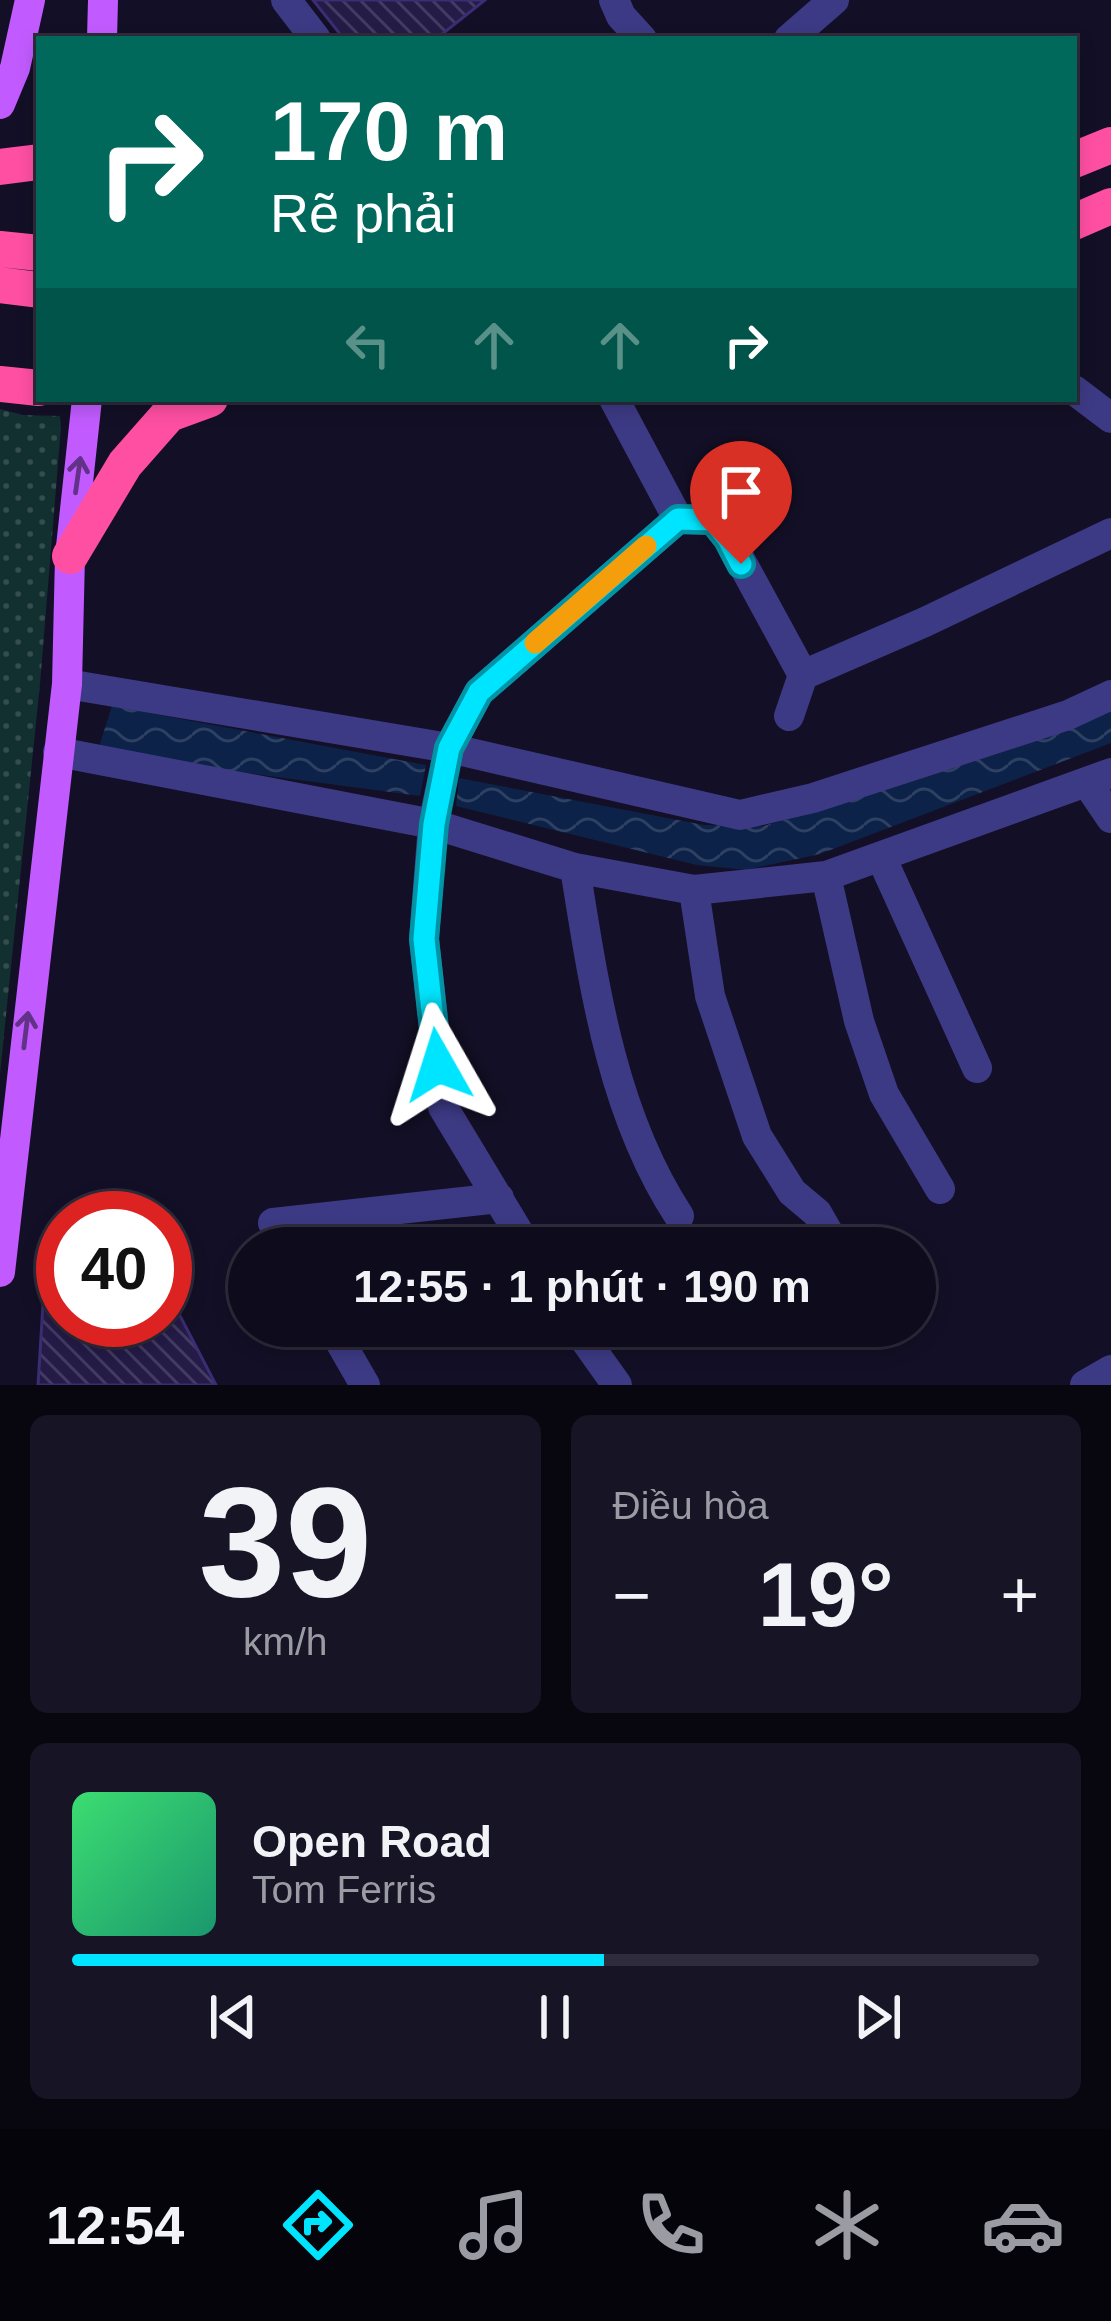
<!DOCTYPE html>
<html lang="vi">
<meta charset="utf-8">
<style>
body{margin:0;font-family:Helvetica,sans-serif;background:#171425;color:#f1f3f6;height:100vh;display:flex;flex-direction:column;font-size:45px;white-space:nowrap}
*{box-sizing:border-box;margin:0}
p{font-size:39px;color:#9b9ba3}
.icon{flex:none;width:66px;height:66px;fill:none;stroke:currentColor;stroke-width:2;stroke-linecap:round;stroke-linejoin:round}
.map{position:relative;height:1385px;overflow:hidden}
.drawer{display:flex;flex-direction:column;gap:30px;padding:30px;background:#08060f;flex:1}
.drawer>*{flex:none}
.guide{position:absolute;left:36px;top:36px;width:1041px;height:366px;border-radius:0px;box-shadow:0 6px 18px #0003,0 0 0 3px #2e2b3b;background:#00695c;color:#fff;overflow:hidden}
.speed{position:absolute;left:36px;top:1191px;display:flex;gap:24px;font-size:60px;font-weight:700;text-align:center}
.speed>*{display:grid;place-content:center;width:156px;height:156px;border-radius:50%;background:#0e0b1c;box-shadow:0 6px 18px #0003,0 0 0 3px #2e2b3b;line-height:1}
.speed .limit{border:18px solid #d22;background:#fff;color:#111}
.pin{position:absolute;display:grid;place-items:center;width:102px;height:102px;color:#fff;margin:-123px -51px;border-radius:50% 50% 50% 0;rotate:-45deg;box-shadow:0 0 12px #0007}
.pin .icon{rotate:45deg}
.me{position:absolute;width:132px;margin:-66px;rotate:354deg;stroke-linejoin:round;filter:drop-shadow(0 0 9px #0008)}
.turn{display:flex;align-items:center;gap:42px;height:252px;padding:0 36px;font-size:54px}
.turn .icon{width:156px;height:156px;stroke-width:2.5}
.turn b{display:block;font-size:84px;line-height:102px}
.lanes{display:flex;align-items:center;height:114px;padding:0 36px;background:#0003;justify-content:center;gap:60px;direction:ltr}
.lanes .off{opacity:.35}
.big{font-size:90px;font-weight:700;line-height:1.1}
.drawer .widget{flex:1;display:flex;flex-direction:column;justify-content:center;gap:18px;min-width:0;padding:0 42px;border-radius:18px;background:#171425}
.drawer .dial{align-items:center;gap:0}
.dial b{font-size:156px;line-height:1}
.song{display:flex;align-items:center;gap:36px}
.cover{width:144px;height:144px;border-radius:18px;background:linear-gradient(135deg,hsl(140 70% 55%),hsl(160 70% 35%))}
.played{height:12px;border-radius:6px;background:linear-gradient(90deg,#00e5ff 55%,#2e2b3b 55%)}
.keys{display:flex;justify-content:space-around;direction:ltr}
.heat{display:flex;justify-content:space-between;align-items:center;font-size:66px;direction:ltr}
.drawer .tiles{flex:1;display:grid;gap:30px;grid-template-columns:1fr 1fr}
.widget:last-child{grid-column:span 2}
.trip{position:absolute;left:228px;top:1227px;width:708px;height:120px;border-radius:60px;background:#0e0b1c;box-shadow:0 6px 18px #0003,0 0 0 3px #2e2b3b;font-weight:700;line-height:120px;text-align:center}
.menu{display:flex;height:192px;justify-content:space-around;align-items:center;background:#06040b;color:#9b9ba3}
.menu .icon{width:84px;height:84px}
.menu .current{color:#00e5ff}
.menu b{font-size:54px;color:#f1f3f6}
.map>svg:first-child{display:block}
.grass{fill:url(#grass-dots)}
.water{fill:url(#water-waves)}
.building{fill:url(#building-back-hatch);stroke:#3b2d73;stroke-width:3}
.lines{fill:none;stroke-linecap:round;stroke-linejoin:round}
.minor{stroke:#3d3a85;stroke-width:30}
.major{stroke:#c25bff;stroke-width:30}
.highway{stroke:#ff4fa3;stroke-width:36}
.oneway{stroke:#623188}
.route-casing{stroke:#0095a6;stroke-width:30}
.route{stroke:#00e5ff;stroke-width:21}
.slow{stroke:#f59e0b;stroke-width:21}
</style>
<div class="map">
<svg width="1111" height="1385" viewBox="0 0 1111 1385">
<defs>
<pattern id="grass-dots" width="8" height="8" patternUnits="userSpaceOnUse" patternTransform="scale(3)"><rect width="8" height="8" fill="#12302f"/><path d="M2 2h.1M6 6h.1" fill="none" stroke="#344d4e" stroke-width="1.8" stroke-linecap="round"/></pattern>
<pattern id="water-waves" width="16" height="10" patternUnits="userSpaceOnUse" patternTransform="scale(3)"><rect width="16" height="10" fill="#0c2248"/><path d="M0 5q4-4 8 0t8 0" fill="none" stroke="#2f4163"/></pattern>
<pattern id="building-back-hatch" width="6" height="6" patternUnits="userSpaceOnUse" patternTransform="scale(3)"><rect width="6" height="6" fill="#241b47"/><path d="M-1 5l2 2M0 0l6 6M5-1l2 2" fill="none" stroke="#433b63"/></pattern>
</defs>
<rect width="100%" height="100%" fill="#130f26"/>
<path class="grass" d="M0,409L23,415L60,416L61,427L40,684L0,1074Z"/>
<path class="water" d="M1111,702V743L820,854L746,870L697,865L456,806L459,778L704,825L763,826L820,810Z
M112,706L426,765L420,796L97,753Z"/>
<path class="building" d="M313,0H485L436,39H344Z
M45,1272H63V1320H165V1287L216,1385H38Z"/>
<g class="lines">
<path class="minor" d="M286,0L316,39
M614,0L621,16L642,39
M789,39L834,0
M1074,390L1111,418
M678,519L713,520L729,539L803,675
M67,684L449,748L740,815L813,798L1068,715L1111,695
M789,716L803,675L925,622L1111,533
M58,752L433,824L575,868L694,890L826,876L1111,773
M1088,784L1111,818
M882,859L977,1068
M575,868C594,987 612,1114 679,1216
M826,876L859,1021L884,1094L940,1189
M694,890L710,996L757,1136L792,1192L817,1213L837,1248
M287,1248L273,1223L499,1198
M528,1248L443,1107L424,939L433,824L449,748L479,692L678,519L614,399
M331,1326L365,1385
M575,1326L617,1385
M1085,1385L1111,1370"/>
<path class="major" d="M102,39L103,0
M0,104L15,68L30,0
M0,1272L67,684L70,556L87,399"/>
<path class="highway" d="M1074,160L1111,145
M0,167L39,162
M1074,222L1111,206
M0,249L39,253
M0,285L39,290
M0,384L39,388
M70,556L125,464L169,414L210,399"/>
</g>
<defs><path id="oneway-shaft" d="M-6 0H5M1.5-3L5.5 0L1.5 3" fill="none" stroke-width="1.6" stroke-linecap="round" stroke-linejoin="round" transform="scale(3)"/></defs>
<g class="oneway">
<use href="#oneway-shaft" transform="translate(78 475) rotate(-82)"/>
<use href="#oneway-shaft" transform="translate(26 1030) rotate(-83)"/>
</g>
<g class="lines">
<g class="route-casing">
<path id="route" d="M438,1065L424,939L434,824L449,748L479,692L678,519L713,520L728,539L741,564"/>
</g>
<use href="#route" class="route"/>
<path class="slow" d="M535,643L646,546"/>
</g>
</svg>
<div class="speed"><div class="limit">40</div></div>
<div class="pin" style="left:741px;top:564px;background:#d93025"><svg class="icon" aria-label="arrive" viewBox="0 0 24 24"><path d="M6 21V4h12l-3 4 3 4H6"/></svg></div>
<svg class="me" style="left:438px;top:1065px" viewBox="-20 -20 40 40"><path d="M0-17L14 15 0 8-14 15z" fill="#00e5ff" stroke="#fff" stroke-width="4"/></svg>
<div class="trip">12:55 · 1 phút · 190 m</div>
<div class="guide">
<div class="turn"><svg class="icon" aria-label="right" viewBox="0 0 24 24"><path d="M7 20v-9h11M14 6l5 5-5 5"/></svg><div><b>170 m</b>Rẽ phải</div></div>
<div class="lanes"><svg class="icon off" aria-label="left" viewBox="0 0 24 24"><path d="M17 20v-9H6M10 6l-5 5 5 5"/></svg><svg class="icon off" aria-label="ahead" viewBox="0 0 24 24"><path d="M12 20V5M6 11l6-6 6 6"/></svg><svg class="icon off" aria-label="ahead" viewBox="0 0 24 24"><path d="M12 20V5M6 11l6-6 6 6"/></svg><svg class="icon" aria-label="right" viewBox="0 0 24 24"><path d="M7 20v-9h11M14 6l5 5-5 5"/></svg></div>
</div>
</div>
<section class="drawer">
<div class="tiles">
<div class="widget dial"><b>39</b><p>km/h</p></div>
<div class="widget"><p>Điều hòa</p>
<div class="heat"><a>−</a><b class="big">19°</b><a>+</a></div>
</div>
<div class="widget">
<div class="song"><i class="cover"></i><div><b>Open Road</b><p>Tom Ferris</p></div></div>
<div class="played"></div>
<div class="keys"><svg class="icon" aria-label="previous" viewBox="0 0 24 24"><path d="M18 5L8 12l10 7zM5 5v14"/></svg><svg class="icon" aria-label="pause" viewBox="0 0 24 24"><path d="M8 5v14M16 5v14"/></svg><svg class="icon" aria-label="next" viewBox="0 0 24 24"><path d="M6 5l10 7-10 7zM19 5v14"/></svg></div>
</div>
</div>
</section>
<nav class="menu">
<b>12:54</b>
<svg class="icon current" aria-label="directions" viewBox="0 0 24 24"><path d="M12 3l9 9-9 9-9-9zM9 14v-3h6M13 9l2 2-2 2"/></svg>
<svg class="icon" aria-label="music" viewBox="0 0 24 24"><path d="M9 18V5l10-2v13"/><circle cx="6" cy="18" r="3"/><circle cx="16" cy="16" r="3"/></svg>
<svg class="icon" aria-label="phone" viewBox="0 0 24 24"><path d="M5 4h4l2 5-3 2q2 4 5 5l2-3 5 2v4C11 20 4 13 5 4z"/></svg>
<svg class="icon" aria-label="climate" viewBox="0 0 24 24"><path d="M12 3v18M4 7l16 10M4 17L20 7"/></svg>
<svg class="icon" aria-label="car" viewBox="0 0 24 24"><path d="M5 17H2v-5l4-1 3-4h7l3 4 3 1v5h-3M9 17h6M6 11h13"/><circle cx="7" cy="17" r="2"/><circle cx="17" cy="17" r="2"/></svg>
</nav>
